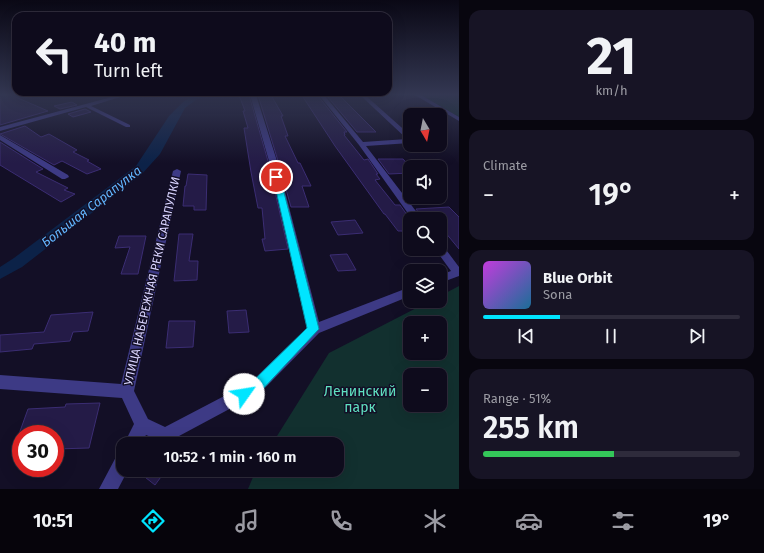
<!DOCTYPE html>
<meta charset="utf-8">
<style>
body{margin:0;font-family:"Fira Sans",sans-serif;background:#171425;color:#f1f3f6;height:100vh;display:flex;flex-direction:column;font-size:15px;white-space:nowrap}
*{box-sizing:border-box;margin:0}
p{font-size:13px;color:#9b9ba3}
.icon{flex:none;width:22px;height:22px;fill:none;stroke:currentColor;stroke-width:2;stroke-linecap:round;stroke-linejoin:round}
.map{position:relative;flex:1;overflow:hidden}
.details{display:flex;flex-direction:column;gap:10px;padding:10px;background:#08060f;width:305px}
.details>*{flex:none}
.top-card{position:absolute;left:12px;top:12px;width:380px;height:84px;border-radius:12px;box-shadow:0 4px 16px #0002,0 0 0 1px #2e2b3b;background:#0e0b1c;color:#f1f3f6;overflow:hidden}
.needle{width:26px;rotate:170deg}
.fabs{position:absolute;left:403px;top:108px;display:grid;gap:8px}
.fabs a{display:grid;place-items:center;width:44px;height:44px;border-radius:8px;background:#0e0b1c;box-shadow:0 4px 16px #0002,0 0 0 1px #2e2b3b;font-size:20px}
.speed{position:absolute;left:12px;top:425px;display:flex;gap:8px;font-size:20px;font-weight:700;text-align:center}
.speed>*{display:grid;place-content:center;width:52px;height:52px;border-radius:50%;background:#0e0b1c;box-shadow:0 4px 16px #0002,0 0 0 1px #2e2b3b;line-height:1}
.speed .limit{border:6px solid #d22;background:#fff;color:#111}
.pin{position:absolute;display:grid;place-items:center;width:34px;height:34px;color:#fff;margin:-17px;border:2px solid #fff;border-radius:50%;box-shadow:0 1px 4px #0007}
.me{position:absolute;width:44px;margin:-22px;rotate:58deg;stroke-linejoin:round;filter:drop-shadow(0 0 3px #0008)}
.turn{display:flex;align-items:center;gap:14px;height:84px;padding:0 16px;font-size:18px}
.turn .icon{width:52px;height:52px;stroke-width:2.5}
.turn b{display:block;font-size:28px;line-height:34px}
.big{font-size:30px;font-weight:600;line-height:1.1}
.details .tile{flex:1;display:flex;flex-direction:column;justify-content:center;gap:6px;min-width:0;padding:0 14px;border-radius:12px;background:#171425}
.details .dial{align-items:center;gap:0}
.dial b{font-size:52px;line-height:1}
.song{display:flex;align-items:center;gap:12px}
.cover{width:48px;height:48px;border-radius:6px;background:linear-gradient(135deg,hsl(290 70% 55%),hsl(200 70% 35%))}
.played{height:4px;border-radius:2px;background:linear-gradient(90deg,#00e5ff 30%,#2e2b3b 30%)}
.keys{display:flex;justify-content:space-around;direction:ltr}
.heat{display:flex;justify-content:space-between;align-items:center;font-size:22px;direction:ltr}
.charge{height:6px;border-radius:3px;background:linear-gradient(90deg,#34c759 51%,#2e2b3b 0)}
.trip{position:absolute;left:116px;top:437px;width:228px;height:40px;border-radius:12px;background:#0e0b1c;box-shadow:0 4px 16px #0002,0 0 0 1px #2e2b3b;font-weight:600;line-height:40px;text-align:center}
.menu{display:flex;height:64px;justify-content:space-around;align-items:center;background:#06040b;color:#9b9ba3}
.menu .icon{width:28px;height:28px}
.menu .active{color:#00e5ff}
.menu b{font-size:18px;color:#f1f3f6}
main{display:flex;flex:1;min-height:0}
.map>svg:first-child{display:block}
.green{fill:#12302f;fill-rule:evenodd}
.water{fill:#0c2248}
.building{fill:#241b47;stroke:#3b2d73}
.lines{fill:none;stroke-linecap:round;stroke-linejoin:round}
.minor{fill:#3d3a85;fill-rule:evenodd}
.route{fill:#00e5ff;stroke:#0095a6}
.labels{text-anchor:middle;stroke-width:3;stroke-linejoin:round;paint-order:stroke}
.street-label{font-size:12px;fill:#d9d4ff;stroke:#130f26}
.water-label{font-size:13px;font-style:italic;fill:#62b6ff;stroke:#130f26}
.near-park-label{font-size:14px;fill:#5fe0c0;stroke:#130f26}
</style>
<main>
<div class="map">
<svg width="459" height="489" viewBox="0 0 459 489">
<rect width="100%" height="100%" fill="#130f26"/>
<path class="green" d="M421,95H459V117Z
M459,286V489H248L256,470H337V444H272L329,353L430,301H440V296ZM410,323H440V353H410ZM410,375H440V405H410Z"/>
<path class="water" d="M195,95H206L197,99L185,108L160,154L141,175L22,267L0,279V267L14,258L136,166L169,116L183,102Z"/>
<path class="building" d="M0,95H11L48,111L0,125Z
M239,95H249L268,161L288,249L265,251L262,239H265L262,208H258L251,172L244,128H248L243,111H245Z
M258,95H271L283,116H281L288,136H285L298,163H300L311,186H302L309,207H291L278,161Z
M318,96L347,132H344L345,135H344L364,160L368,159L378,174H376L380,179L375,180L395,205H400L410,219V243L402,231H398L385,214H384L335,146L303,97Z
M327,96H340L376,132H357Z
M72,102L77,105L60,109L54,106Z
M85,109L91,112L73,117L68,114Z
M25,126L41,137L49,134L77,150L73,152L89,160L87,161L101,169L87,174L62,161L54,165L0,134Z
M0,142L43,169L36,172L68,188L64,190L75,194L61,202L0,165Z
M378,159H403L410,167V173L389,174Z
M188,174L207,175L206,210H194V206H183L185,186H186Z
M449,207L459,217V249L440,226V219H423L416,209Z
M355,220L363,233L338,235L331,222Z
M179,234H193L189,261H198L197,280L174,281Z
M119,236H146L138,274H121L130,247L115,248Z
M347,254L356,270L338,271L330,255Z
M246,310L249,332L229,333L227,311Z
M93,312L88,331L73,332L70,341L34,344L32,349L0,352V335L44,332L51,315Z
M169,321H195L193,347L166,348Z
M100,403L89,448L55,449V434H19L28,409L65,407L66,404Z
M136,470H166L155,485Z"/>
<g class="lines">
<path class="minor" d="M119,95H127L91,106L130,125V127H126L86,107L0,131V127Z
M250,95H256L277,161L319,322L410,287V296L319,333L261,392L166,443L146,435L141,444H124L134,424L122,398L0,389V375L121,384L173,171L177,169L181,171L134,391L148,419L165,427L251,382L307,328L269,161Z
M319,95H324L363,142L407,139L360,95H365L410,135V143L366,146L422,219H412L359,145Z
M415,95H421L459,117V121Z
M0,135L68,175L69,177L65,179H62L0,140Z
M440,246L444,247L459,267V276L440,283V275L451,271L435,249H440Z
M123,452V470H128L118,489H99L117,455Z"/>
</g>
<linearGradient id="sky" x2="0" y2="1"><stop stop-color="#0a0815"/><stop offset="0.58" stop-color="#333752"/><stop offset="1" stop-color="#333752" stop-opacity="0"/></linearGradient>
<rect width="459" height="163" fill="url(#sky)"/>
<path class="route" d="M274,175H276L280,177L319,329L261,391L244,400L239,398L237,394L239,389L252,382L307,328L273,177Z"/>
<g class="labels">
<g class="street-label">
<text transform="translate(152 281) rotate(-77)" y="4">УЛИЦА НАБЕРЕЖНАЯ РЕКИ САРАПУЛКИ</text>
</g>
<g class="water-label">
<text transform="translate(91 206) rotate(-38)" y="5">Большая Сарапулка</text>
</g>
<g class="near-park-label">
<text x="360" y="396">Ленинский<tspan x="360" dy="16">парк</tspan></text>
</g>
</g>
</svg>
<div class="fabs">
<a><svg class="needle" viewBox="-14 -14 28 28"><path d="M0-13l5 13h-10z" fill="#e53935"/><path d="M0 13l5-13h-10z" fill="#9b9ba3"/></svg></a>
<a><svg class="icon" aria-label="sound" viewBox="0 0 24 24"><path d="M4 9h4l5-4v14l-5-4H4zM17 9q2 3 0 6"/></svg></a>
<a><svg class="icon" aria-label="search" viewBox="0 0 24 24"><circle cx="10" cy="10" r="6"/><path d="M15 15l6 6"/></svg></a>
<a><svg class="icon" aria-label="layers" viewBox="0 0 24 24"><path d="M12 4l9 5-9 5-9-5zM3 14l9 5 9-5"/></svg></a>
<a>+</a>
<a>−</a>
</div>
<div class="speed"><div class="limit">30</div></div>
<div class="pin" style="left:276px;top:177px;background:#d93025"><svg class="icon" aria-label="arrive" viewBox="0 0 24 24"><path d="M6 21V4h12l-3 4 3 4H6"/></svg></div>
<svg class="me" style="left:244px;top:394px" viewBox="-20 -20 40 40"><circle r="19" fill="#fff"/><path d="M0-13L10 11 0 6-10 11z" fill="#00e5ff"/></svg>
<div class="trip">10:52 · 1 min · 160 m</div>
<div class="top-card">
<div class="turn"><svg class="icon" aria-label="left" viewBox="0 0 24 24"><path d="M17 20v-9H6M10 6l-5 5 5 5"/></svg><div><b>40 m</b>Turn left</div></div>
</div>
</div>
<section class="details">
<div class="tile dial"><b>21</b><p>km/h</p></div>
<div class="tile"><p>Climate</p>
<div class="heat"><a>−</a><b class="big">19°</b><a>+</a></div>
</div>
<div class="tile">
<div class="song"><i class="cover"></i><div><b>Blue Orbit</b><p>Sona</p></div></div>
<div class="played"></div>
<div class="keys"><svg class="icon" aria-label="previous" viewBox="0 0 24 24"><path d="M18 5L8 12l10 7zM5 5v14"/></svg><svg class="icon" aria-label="pause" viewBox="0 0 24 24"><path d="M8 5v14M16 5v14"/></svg><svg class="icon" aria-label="next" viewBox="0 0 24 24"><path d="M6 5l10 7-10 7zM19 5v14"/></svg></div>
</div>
<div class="tile"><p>Range · 51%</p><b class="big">255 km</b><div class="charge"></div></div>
</section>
</main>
<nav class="menu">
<b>10:51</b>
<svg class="icon active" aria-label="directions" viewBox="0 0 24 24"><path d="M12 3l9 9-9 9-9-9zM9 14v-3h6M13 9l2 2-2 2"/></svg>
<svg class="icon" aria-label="music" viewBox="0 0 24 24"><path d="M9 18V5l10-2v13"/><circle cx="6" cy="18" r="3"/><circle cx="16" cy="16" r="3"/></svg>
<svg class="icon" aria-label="phone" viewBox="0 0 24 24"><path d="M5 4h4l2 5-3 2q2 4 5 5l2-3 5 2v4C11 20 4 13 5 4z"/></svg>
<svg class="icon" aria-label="climate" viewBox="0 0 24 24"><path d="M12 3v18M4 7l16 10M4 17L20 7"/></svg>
<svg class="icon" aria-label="car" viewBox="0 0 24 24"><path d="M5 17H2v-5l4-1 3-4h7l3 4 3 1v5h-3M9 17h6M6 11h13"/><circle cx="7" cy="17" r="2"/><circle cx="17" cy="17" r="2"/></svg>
<svg class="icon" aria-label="filters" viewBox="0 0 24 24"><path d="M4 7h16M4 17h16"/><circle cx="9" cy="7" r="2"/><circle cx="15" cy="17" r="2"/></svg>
<b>19°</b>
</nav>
